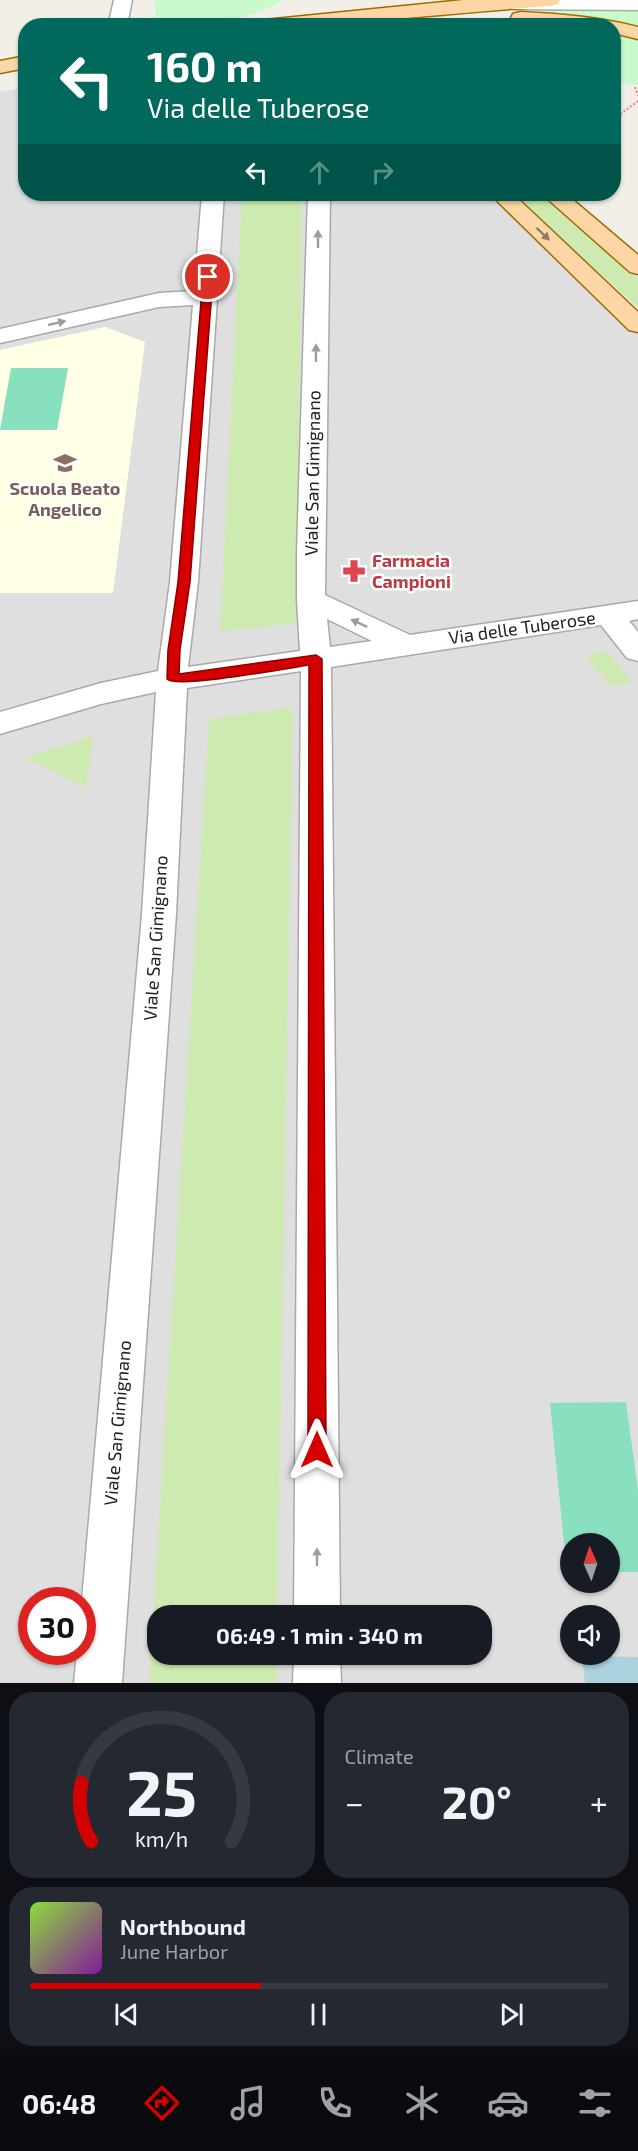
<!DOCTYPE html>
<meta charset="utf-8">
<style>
body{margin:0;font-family:"Exo 2",sans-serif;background:#242831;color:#f1f3f6;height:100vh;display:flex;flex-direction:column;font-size:22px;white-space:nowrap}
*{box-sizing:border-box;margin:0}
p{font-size:20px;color:#9ea1a6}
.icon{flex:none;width:33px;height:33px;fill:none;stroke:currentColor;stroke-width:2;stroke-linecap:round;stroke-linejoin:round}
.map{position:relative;height:1683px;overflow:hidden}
.details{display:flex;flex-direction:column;gap:9px;padding:9px;background:#0d0f14;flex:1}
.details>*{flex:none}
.hud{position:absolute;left:18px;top:18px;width:603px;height:183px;border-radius:24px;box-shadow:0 2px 4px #0004;background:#00695c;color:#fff;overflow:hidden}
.needle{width:39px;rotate:357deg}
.buttons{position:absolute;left:560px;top:1533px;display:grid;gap:12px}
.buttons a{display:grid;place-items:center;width:60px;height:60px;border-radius:50%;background:#171b24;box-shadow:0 2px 4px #0004;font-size:30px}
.speed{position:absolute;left:18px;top:1587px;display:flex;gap:12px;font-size:30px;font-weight:700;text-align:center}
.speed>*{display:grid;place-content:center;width:78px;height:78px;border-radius:50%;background:#171b24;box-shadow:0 2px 4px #0004;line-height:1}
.speed .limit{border:9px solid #d22;background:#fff;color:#111}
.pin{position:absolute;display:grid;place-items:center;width:51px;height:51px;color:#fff;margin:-26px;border:3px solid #fff;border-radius:50%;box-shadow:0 2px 6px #0007}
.me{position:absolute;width:66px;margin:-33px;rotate:0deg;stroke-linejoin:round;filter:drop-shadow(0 0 4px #0008)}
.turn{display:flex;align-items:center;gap:21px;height:126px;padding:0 30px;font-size:27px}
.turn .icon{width:78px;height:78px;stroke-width:2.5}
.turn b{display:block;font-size:42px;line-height:51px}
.lanes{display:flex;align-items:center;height:57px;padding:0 30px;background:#0003;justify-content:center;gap:30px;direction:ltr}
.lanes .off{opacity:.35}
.big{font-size:45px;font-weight:700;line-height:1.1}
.details .widget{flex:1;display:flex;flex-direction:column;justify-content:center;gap:9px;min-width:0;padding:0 21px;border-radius:24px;background:#242831}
.details .dial{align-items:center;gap:0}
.dial svg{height:156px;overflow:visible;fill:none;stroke:#363941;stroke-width:7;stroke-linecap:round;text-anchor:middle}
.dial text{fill:#f1f3f6;stroke:none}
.song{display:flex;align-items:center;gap:18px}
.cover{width:72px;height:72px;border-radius:9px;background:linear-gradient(135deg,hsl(90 70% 55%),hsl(290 70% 35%))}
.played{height:6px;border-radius:3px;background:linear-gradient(90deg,#d40000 40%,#363941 40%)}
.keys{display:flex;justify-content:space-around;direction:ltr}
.heat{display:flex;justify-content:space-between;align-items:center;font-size:33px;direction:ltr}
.details .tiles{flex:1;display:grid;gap:9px;grid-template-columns:1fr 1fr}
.widget:last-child{grid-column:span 2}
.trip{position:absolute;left:147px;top:1605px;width:345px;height:60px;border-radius:24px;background:#171b24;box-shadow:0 2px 4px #0004;font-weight:700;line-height:60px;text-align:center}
.menu{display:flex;height:96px;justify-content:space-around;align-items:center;background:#090b0e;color:#9ea1a6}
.menu .icon{width:42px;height:42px}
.menu .current{color:#d40000}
.menu b{font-size:27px;color:#f1f3f6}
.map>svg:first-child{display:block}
.residential{fill:#e0dfdf;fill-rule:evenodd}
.education{fill:#ffffe5}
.grass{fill:#cdebb0}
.park{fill:#c8facc}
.pitch{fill:#88e0be}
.water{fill:#aad3df}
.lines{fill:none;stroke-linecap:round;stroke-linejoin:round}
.minor-casing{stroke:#a9a9a9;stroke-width:3}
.major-casing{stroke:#a06b00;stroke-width:3}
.path{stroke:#fa8072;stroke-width:2;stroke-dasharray:2 2;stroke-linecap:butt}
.minor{fill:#fff;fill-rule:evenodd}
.major{fill:#fcd6a4;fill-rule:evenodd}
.oneway{fill:#8f7c63}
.oneway2{fill:#9c9c9c}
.route{fill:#d40000;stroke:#8a0000;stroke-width:1.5}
.labels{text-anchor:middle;stroke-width:5;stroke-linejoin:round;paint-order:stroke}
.street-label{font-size:18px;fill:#222;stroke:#fff}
.education-label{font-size:18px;font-weight:bold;fill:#785e54;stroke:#fff}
.health-label{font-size:18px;font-weight:bold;fill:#be3a42;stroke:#fff;text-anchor:start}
</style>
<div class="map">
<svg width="638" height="1683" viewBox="0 0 638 1683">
<rect width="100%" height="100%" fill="#f2efe9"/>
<path class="residential" d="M25,87L26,194H487L638,332V1683H0V92ZM570,1544H609V1582H570ZM32,1600H82V1652H32ZM158,1616H482V1654H158ZM570,1616H609V1654H570Z"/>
<path class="education" d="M105,327L145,342L113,593H0V350Z"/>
<path class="grass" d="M242,194H302L296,623L220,632Z
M512,194H544L638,277V308Z
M607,651L632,681L613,687L585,655Z
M293,707L277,1615L158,1616V1654L277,1655L276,1683H149L209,719Z
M93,736L87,785L84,787L25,757Z"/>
<path class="park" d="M156,0H282C251,22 192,26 154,25Z
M540,8H638V25L605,19L542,13Z
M614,34L638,40V85L614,83Z"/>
<path class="pitch" d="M11,368H68L57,430H0Z
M626,1402L638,1491V1572H609V1544H570V1573H567L550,1403Z"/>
<path class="water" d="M582,1656L638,1657V1683H585Z"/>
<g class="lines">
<g class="minor-casing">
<path id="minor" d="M114,0H132L127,26H108Z
M507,0H638V10L514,9L507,7L505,3Z
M202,194H224L198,582L188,667L300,651L297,600V552L308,194H330L325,595L410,635L638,601V619L629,621L638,632V661L627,658L601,625L331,667L340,1616H294L301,671L187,688L176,914L122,1683H74L77,1652H82V1600L142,914L156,692L101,704L0,734V712L101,683L158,671L170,582L193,305L159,307L0,343V329L159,293L194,291ZM327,619L372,641L330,647Z
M294,1654H340L341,1683H293Z"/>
</g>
<g class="major-casing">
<path id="major" d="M464,0H560L558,4L551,6C452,12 354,26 255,26L257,22L264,20Z
M520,12C561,14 599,17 638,27V39L614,33V26L513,22L511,18L513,14Z
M26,56V68L0,73V61Z
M490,194H513L638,312V332L629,330Z
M542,194H566L638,255V274L630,272Z"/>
</g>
<path class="path" d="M223,26L237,25
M635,87L638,96
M614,119L638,101
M614,128L618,129"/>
<use href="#minor" class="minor"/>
<use href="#major" class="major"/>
</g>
<defs><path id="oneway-solid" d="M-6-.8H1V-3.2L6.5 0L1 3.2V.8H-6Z" transform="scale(1.5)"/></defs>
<use class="oneway" href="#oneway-solid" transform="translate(543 234) rotate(44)"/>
<g class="oneway2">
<use href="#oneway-solid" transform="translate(318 239) rotate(-90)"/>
<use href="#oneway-solid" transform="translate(57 323) rotate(-13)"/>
<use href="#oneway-solid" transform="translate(316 353) rotate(-89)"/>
<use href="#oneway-solid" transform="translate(359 623) rotate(-155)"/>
<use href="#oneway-solid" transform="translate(317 1557) rotate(-90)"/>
</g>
<path class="route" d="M208,274L213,277L190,582L180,650L179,674L316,655L322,659L326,1450L323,1456L317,1459L310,1456L308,1450L309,665C289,668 176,689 167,679L168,650L178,582L203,277Z"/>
<defs>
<g id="school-bare" transform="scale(1.8)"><path d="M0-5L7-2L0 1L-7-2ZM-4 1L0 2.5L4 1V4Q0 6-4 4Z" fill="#8d6e63" stroke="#fff" stroke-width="2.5" paint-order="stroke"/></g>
<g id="pharmacy-bare" transform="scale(1.8)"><path d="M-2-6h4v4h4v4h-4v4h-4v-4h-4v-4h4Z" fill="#e0444e" stroke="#fff" stroke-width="2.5" paint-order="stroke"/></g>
</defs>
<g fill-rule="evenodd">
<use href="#school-bare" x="65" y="463"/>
<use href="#pharmacy-bare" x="354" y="571"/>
</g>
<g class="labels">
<g class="street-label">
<text transform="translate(313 473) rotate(-89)" y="6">Viale San Gimignano</text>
<text transform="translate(522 628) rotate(-8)" y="6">Via delle Tuberose</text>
<text transform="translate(156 938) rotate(-86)" y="6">Viale San Gimignano</text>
<text transform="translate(118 1423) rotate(-85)" y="6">Viale San Gimignano</text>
</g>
<g class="education-label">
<text x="65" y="495">Scuola Beato<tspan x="65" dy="21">Angelico</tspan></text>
</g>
<g class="health-label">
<text x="372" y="567">Farmacia<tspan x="372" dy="21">Campioni</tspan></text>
</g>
</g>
</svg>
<div class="buttons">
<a><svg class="needle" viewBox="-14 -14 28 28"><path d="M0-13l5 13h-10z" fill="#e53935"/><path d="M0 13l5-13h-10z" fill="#9ea1a6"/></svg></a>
<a><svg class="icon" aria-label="sound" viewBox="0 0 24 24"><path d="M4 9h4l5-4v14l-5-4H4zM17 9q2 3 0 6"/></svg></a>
</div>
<div class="speed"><div class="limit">30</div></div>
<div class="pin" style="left:208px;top:277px;background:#d93025"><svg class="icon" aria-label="arrive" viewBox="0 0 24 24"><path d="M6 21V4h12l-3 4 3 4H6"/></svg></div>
<svg class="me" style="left:317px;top:1450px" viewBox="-20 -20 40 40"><path d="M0-17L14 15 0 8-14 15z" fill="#d40000" stroke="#fff" stroke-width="4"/></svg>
<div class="trip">06:49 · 1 min · 340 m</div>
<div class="hud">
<div class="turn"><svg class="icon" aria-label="left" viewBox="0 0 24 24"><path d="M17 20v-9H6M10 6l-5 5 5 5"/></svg><div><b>160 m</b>Via delle Tuberose</div></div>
<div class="lanes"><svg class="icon" aria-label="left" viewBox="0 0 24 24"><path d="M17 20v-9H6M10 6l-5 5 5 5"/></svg><svg class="icon off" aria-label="ahead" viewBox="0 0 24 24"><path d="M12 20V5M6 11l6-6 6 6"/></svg><svg class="icon off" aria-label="right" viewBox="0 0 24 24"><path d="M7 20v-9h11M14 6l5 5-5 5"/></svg></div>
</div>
</div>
<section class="details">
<div class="tiles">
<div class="widget dial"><svg viewBox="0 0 100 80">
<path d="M14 69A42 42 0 1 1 86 69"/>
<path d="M14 69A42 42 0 0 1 9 39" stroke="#d40000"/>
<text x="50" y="56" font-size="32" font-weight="700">25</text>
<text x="50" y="72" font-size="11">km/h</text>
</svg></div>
<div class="widget"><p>Climate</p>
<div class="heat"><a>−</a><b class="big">20°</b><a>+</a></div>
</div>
<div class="widget">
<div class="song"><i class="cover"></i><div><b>Northbound</b><p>June Harbor</p></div></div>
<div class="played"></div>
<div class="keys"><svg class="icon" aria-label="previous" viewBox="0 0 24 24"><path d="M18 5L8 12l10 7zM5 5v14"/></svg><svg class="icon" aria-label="pause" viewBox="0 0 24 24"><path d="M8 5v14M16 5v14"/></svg><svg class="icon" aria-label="next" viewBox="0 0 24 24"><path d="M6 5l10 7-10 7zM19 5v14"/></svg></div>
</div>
</div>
</section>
<nav class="menu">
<b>06:48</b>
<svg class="icon current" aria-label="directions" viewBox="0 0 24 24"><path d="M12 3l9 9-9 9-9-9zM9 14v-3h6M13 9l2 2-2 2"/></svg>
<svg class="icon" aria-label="music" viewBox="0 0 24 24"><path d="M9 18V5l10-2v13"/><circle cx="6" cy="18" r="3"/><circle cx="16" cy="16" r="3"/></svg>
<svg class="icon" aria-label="phone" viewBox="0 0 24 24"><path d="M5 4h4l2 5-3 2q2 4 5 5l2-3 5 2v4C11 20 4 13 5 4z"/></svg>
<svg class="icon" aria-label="climate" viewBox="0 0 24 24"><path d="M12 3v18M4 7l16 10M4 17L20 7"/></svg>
<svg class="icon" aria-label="car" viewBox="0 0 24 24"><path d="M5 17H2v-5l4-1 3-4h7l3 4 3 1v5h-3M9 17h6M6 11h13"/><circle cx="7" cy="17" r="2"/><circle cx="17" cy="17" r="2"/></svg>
<svg class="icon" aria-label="filters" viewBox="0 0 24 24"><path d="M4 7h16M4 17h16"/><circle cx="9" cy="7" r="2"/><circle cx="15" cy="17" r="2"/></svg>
</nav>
